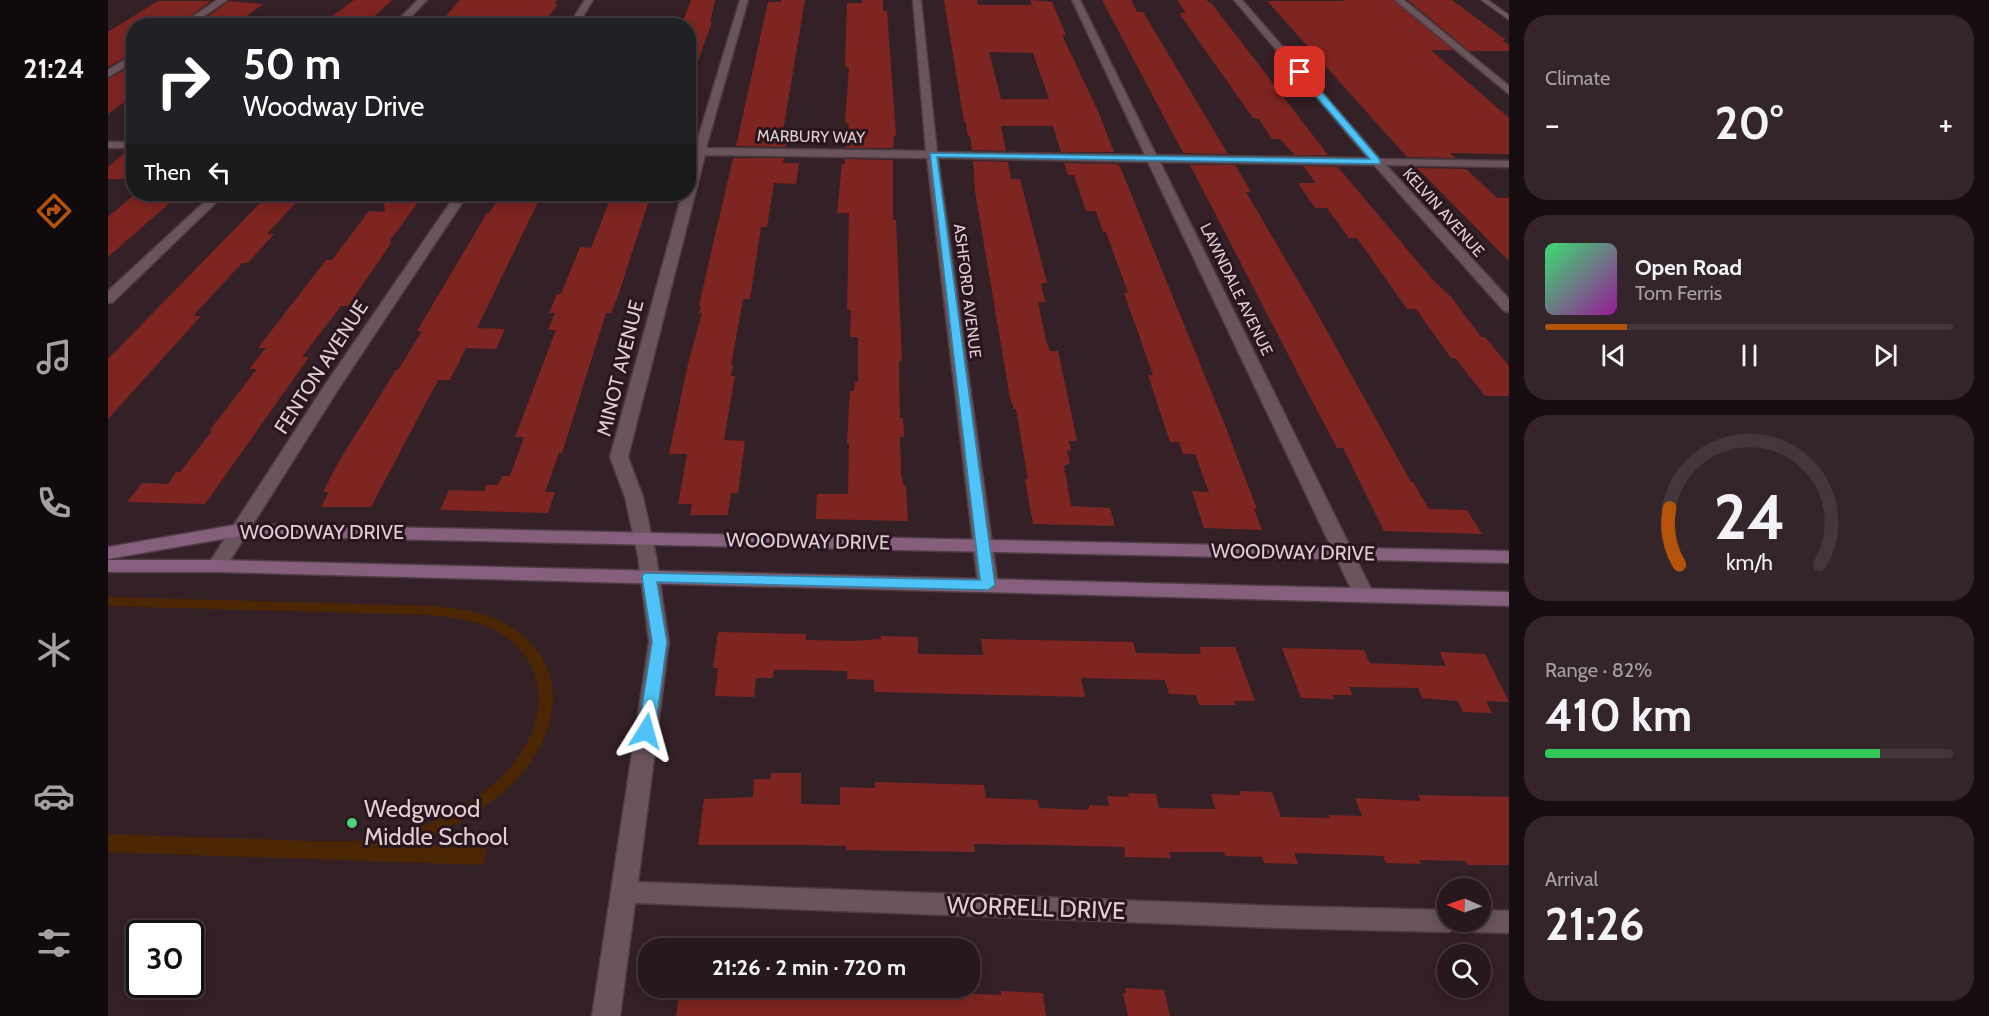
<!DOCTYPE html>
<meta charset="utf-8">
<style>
body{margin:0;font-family:Cabin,sans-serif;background:#33252a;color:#f1f3f6;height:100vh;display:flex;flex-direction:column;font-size:22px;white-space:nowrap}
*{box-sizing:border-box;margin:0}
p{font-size:20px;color:#a4a0a4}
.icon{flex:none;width:33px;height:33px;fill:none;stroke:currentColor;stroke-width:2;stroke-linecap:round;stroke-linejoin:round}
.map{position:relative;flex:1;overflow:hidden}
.drawer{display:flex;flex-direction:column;gap:15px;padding:15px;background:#150d10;width:480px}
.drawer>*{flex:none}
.top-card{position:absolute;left:18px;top:18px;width:570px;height:183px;border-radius:24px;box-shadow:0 3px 15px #0003,0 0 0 2px #43373b;background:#202124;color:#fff;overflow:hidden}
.needle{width:39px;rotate:272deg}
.controls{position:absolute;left:1329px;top:878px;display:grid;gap:12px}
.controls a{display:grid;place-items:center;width:54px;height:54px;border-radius:50%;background:#27181d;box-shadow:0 3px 15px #0003,0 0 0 2px #43373b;font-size:30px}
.speed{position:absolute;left:18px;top:920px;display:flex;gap:12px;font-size:30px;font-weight:700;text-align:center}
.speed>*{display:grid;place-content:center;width:78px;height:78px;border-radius:50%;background:#27181d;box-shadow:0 3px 15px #0003,0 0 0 2px #43373b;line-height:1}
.speed .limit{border:3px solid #111;border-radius:9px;background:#fff;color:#111}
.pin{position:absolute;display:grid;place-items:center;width:51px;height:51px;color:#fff;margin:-26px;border-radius:12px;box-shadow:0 3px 9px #0006}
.me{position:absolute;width:66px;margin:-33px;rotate:8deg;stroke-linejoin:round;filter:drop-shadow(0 0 4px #0008)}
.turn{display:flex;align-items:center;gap:21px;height:126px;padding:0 18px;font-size:27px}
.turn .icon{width:78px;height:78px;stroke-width:2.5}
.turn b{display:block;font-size:42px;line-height:51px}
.then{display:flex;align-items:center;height:57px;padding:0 18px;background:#0003;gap:12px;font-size:22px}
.big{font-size:45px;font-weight:700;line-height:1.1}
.drawer .widget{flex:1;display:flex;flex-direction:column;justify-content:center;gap:9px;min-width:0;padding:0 21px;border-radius:24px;background:#33252a}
.drawer .dial{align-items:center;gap:0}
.dial svg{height:156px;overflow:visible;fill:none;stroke:#43373b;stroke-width:7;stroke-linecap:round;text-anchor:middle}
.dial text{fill:#f1f3f6;stroke:none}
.song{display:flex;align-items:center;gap:18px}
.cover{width:72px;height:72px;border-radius:9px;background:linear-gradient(135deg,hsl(140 70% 55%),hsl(300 70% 35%))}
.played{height:6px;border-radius:3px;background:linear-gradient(90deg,#b45309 20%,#43373b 20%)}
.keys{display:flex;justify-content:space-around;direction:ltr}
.heat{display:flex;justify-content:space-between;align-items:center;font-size:33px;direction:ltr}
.charge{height:9px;border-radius:4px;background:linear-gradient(90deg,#34c759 82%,#43373b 0)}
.trip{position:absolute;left:530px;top:938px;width:342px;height:60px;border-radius:24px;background:#27181d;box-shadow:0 3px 15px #0003,0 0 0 2px #43373b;font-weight:700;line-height:60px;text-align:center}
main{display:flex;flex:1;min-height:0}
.menu{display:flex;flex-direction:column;width:108px;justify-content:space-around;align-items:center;background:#100a0c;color:#a4a0a4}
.menu .icon{width:42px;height:42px}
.menu .selected{color:#b45309}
.menu b{font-size:27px;color:#f1f3f6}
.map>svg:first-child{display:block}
.green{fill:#4c2602}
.building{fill:#7e2521;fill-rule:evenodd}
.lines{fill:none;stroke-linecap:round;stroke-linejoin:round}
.lane-casing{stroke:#4e3c43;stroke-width:2}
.street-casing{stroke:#4e3c43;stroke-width:3}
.secondary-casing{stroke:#4e3c43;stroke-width:3}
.lane{fill:#6c545c;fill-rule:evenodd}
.street{fill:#6c545c;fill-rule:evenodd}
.secondary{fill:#855f7b;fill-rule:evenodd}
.route{fill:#4fc3f7;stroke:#337fa1;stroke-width:1.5}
.poi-dot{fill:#4bd677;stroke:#2a161e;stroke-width:2}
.labels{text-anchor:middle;stroke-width:6;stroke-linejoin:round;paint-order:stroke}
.far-street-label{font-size:16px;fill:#decfd4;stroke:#2a161e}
.street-label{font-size:20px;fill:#decfd4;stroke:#2a161e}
.near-poi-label{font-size:24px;fill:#decfd4;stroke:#2a161e;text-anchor:start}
.near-street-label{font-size:24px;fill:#decfd4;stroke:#2a161e}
</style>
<main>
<nav class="menu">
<b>21:24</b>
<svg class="icon selected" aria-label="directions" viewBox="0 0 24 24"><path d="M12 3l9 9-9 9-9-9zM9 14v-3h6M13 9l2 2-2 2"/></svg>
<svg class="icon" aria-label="music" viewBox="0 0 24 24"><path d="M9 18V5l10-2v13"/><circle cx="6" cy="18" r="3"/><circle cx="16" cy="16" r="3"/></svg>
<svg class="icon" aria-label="phone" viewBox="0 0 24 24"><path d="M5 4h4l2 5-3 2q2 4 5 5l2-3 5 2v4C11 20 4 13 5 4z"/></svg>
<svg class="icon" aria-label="climate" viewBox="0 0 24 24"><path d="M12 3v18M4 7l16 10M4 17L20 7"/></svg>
<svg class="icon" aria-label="car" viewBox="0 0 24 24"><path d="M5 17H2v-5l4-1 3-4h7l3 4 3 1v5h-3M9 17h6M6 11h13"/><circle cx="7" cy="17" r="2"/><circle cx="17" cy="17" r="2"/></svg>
<svg class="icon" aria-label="filters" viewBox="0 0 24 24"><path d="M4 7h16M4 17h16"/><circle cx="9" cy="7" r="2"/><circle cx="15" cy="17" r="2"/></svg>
</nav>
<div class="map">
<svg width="1401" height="1016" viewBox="0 0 1401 1016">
<rect width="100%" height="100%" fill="#342027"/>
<path class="green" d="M0,597L324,606C346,608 369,610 390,620C463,655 458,728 407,781C378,811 341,829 303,844L380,847L375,865L0,852V834C51,836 103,838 154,839C205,841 259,847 307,829C346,814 386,792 410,757C445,709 436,650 378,626C359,619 340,617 320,615L0,606Z"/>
<path class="building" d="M246,0H284L256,26H211Z
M352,0H449L446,4H450L434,26H329Z
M583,0H607L602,22H604L583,80H580V26H573Z
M673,0H697L674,137H679L678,147L628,146L660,2H673Z
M754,0H775V11H779L788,136H786L785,148H738L741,123H737L741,67H737L739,3H754Z
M836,0H869L870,5H924L922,0L944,2L958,35H954L990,111L1006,152H953L945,126H893L898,151L864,150L862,136H860L858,122H856ZM881,52L925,53L941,99H893Z
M994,0H1023L1029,12H1035L1120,154L1076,153L1073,149Z
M1069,0H1098L1104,4L1220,155H1187L1172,139H1164L1151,119L1145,118L1071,13H1078Z
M1235,0H1285L1345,50H1323L1401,118V154L1342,153L1347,158L1299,157L1159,1H1237Z
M1300,0H1344L1398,40H1394L1401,45V51H1361Z
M50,1H103L69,26H26V52L0,67V32Z
M121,1L155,4L126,26H87Z
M26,65V95L0,114V79Z
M20,150H26V179H0V167Z
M625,158H676L675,163H691L688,184L666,183L659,227H653L642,299H635L623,365H625L623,376H627L616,440L637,441L630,493H623L620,515H582L584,504H570L579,454H561L580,364L594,313H591L593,305H591Z
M737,159L785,160V220H788L794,361H791L792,418H795L796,437H792L793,475L796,486H798L800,521L708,519L709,494H740L741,443H739L742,391H746L747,382H750V337H742L743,310H739L741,213H729L734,164H737Z
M865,161L900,162L903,179H912L939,283H933L937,302H930L938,340L942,351H950L969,441H961L963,451L959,450L962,463L956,466L963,506L1002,508L1007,526L925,524L917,479H920L908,409H906L902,398L867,191Z
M956,163L1010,164L1013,169L1118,428L1149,509H1146L1154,530L1096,528L1084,491L1101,492L1087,454H1075L1071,442H1062L1040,375H1045L1016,293H1020L998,232H995L988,211H978L966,175H960Z
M1082,165H1127L1143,192H1138L1209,313L1303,482H1305L1321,509L1359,510L1374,534L1276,531L1235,448H1229L1201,395Z
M1195,166L1229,167L1235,173L1324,279L1344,298L1373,337H1377L1401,366V396H1377L1347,358H1343L1308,309H1299L1249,238H1241L1219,208H1207L1190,183H1208Z
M1309,168L1358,169L1389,198H1401V261Z
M27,194H58L52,200L64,201L0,257V217Z
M275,194H316L281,242H284L240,306H233L194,357H201L97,504L19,502L34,483L60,484L68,472H72L104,431H101L149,369H141L158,348H150L218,260H224L261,211L277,212Z
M394,194H434L369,328L397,329L388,349L358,348L342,380H330L263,507H213L221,492H215L231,461L288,370H290L314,331H309L379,213H381Z
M504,194H543L510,296L503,313H498L454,453H451L437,492H447L440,513L332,510L341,490L376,491L378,485H390L394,476H402L416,437H407L448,330H440L447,313H441L449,294H453L472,247L483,248Z
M155,200L189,201L159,234H166L140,263H134L85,316H93L0,419V359Z
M610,632L698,634V640L744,641L773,639V636L810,637V654L875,655L873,639L1025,642L1028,653L1093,654L1091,647H1127L1147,701H1126L1128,705H1091L1088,695L1061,694L1057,680L973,678L977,697L766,692V680L739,679V671L696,670H666L665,678H648L646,697L607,696L610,668H605Z
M1174,648L1256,650L1262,663L1338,666L1332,652L1377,654L1401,702L1378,701L1384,713L1355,712L1350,701L1314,698L1310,688L1241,687L1245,695H1224L1226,699L1193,698Z
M663,773H693V804L732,805V787L767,788V782L876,785L878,798L930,800L931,808L980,810L982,805L1001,806L999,796L1021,797L1020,793L1048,794L1051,808L1107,809L1103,794L1133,795L1131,791L1164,792L1173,817L1222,818L1221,815L1254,816L1247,798L1313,801L1310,795L1401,797V865H1359L1357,861L1311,860L1313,864L1278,863L1275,856L1186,853L1190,864L1156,863L1154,857L1117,856L1116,852H1061L1063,858L1017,857L1016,847L936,845L866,844L867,852L738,850V846L691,845H590L596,799L645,797L646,779H663Z
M572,987H787L814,990V992L893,995V991L935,993L938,1016H568Z
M1017,988L1056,990L1062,1016H1020L1015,993H1018Z"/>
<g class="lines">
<g class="lane-casing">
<path id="lane" d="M1373,0H1380L1401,15V20Z"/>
</g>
<g class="street-casing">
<path id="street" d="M109,0H119L82,26H71Z
M310,0H319L294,26H284Z
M477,0H485L469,26H460Z
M632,0H640L598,148L818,151L805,0H813L829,152L1037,155L964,0H972L1048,155L1260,158L1126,0H1134L1272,159L1401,161V167L1278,165L1401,299V312L1396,311L1266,165L1052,162L1266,595L1263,600L1256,601L1249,600L1246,595L1040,162L830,158L890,585L887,589L880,591L873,589L870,585L819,158L597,155L520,457L535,497L548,556L561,642L530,882L1172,906L1340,910V921H1353L1349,929L1340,932L1172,928L527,903L512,1016H484L541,642L530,556L517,497L502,457L574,194H580V170L585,154H580V148H587Z
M1287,0H1296L1401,86V94Z
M26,54V62L0,77V70Z
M0,142H26V148H0Z
M105,194H117L5,302L0,303V291Z
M348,194H360L231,388L116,570H102L99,566L215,388Z
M1372,910L1401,911V933L1366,932L1357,929L1353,921H1372Z"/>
</g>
<g class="secondary-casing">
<path id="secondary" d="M132,524L1401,551V563L132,536L0,559V547Z
M0,560H109L1401,592V606L109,572H0Z"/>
</g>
<use href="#lane" class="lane"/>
<use href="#street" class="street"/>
<use href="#secondary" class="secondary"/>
</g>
<path class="route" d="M1189,70H1195L1272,160V164L829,157L887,585L880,590L549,582L559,642L547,731L544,735L538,737L532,735L530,731L544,642L534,577L536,573L872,580L822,153L1262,159L1189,74Z"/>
<circle class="poi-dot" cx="244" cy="823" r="6"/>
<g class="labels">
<g class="far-street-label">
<text transform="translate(703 136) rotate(1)" y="6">MARBURY WAY</text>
<text transform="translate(1336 212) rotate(48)" y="6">KELVIN AVENUE</text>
<text transform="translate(1129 289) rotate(64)" y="6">LAWNDALE AVENUE</text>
<text transform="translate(860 291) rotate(83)" y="6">ASHFORD AVENUE</text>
</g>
<g class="street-label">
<text transform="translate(213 367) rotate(-57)" y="7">FENTON AVENUE</text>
<text transform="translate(512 368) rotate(-76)" y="7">MINOT AVENUE</text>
<text x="214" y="539">WOODWAY DRIVE</text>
<text transform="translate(700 541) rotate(1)" y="7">WOODWAY DRIVE</text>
<text transform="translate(1185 552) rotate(1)" y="7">WOODWAY DRIVE</text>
</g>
<g class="near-poi-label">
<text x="256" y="817">Wedgwood<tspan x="256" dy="28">Middle School</tspan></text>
</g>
<g class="near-street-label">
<text transform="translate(928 908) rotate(2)" y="8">WORRELL DRIVE</text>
</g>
</g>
</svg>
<div class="controls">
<a><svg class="needle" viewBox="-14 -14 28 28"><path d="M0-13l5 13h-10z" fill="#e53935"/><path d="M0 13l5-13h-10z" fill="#a4a0a4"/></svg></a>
<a><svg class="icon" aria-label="search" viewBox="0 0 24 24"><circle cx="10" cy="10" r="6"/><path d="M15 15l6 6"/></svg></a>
</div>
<div class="speed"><div class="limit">30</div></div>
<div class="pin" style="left:1192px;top:72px;background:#d93025"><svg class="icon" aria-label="arrive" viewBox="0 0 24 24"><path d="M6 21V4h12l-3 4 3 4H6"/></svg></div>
<svg class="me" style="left:538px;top:731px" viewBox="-20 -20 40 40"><path d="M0-17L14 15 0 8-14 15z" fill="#4fc3f7" stroke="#fff" stroke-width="4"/></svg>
<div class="trip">21:26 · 2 min · 720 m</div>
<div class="top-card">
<div class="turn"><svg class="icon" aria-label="right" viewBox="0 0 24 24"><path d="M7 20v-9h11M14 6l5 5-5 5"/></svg><div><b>50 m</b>Woodway Drive</div></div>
<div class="then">Then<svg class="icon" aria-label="left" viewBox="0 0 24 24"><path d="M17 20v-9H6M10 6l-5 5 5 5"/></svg></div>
</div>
</div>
<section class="drawer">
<div class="widget"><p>Climate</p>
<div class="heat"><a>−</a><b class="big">20°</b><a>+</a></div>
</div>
<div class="widget">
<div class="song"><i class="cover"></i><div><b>Open Road</b><p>Tom Ferris</p></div></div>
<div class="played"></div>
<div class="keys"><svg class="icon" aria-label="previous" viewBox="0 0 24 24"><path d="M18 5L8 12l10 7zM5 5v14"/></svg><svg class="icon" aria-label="pause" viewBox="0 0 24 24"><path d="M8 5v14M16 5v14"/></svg><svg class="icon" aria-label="next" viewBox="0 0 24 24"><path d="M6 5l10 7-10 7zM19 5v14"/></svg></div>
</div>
<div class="widget dial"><svg viewBox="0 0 100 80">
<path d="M14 69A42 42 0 1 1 86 69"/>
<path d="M14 69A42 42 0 0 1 9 40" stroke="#b45309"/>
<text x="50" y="56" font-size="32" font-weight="700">24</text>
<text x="50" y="72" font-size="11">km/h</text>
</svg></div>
<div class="widget"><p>Range · 82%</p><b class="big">410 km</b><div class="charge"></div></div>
<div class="widget"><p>Arrival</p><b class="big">21:26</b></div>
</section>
</main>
